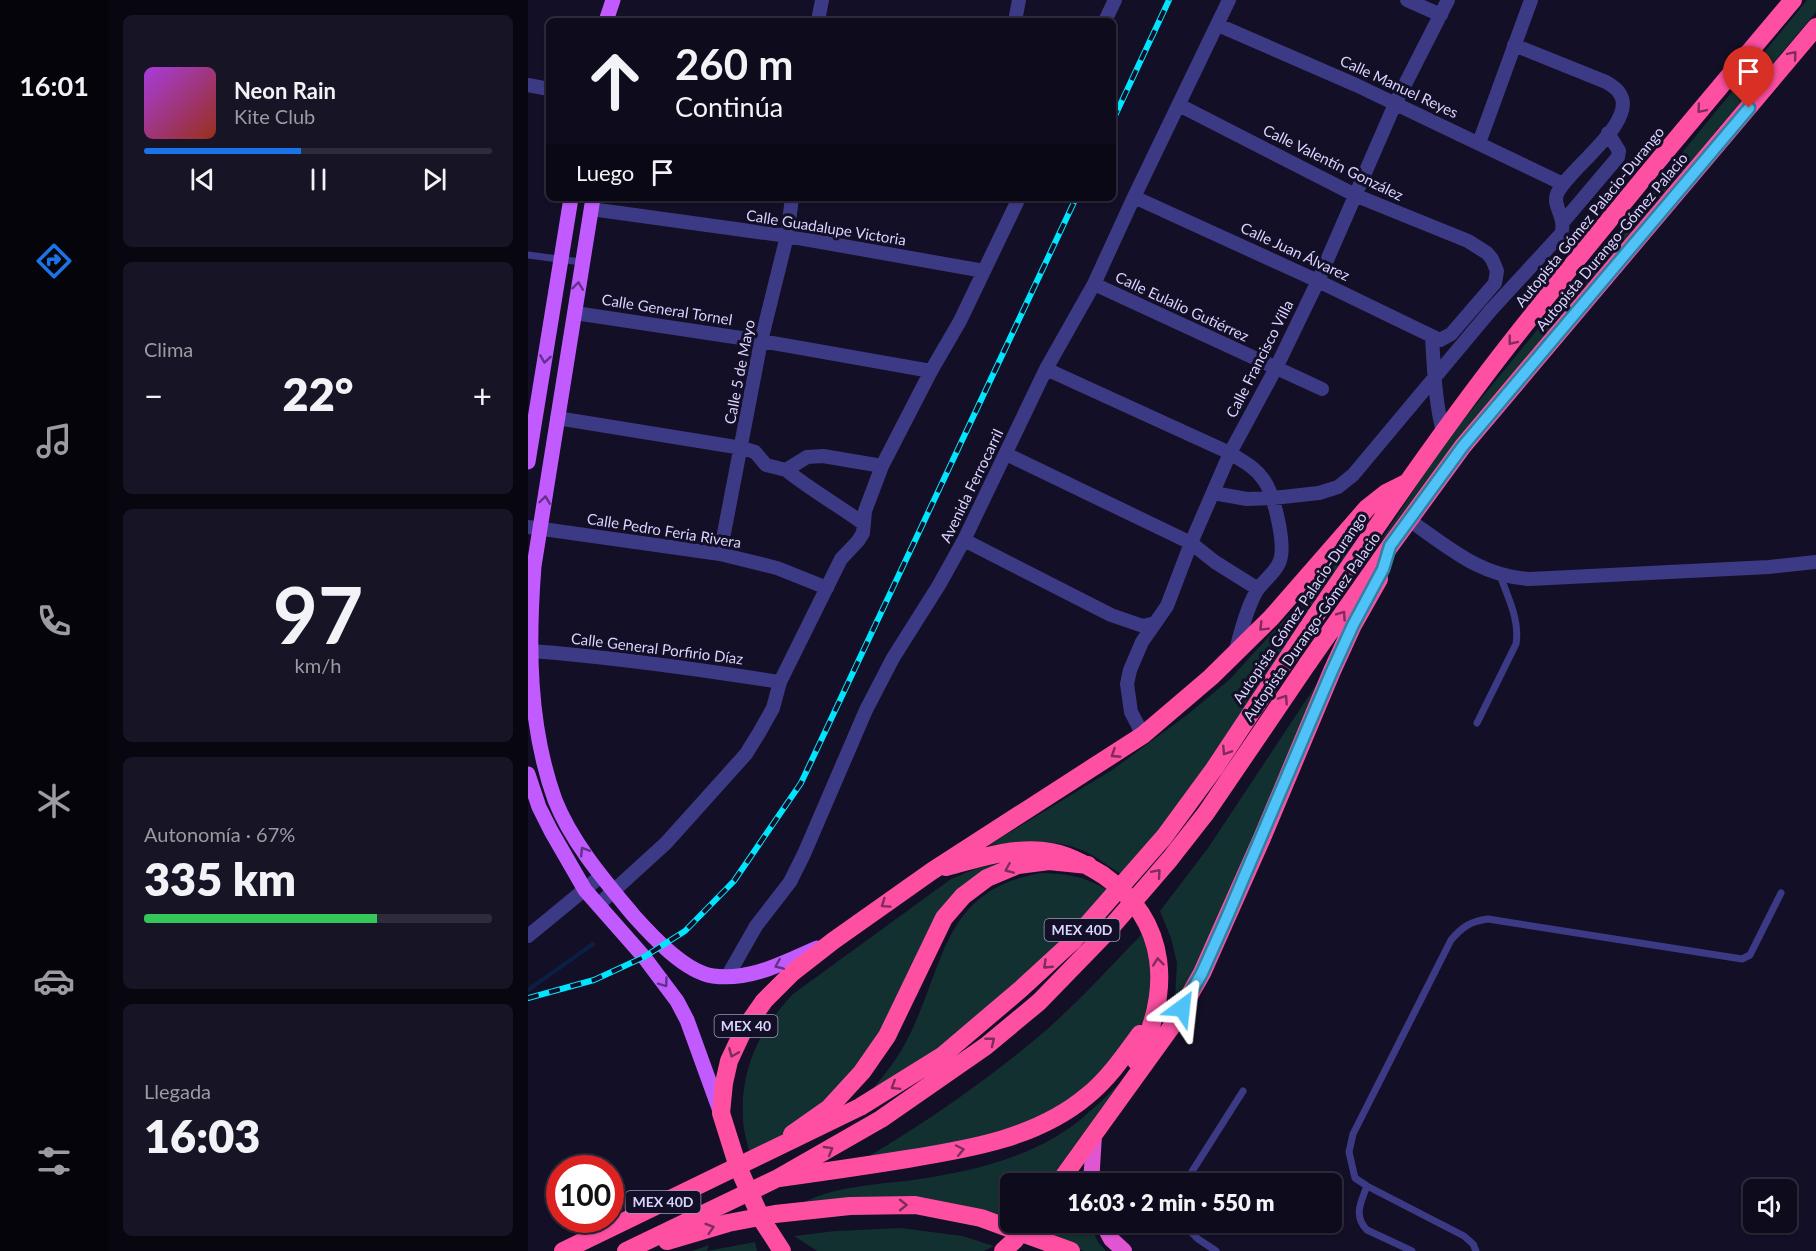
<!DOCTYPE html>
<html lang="es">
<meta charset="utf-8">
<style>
body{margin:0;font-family:Lato,sans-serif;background:#171425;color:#f1f3f6;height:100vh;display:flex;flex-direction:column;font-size:22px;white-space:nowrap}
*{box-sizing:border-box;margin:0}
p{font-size:20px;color:#9b9ba3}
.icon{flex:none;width:33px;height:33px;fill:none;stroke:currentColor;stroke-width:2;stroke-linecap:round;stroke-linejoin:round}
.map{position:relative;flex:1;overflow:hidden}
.sheet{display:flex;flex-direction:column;gap:15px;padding:15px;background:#08060f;width:420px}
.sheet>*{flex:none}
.banner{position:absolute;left:18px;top:18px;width:570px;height:183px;border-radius:9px;box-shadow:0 2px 4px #0004,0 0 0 2px #2e2b3b;background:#0e0b1c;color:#f1f3f6;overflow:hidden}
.buttons{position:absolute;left:1215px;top:1179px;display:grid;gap:12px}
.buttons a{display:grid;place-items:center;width:54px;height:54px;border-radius:9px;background:#0e0b1c;box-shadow:0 2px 4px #0004,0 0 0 2px #2e2b3b;font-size:30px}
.speed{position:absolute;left:18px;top:1155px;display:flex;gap:12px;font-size:30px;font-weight:700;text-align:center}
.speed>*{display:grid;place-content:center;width:78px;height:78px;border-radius:50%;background:#0e0b1c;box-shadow:0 2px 4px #0004,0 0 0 2px #2e2b3b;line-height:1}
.speed .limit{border:9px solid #d22;background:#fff;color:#111}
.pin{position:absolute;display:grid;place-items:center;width:51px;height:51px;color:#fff;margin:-62px -26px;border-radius:50% 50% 50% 0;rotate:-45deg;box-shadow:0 0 6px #0007}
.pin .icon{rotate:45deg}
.me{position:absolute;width:66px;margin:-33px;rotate:30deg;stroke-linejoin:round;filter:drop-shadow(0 0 4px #0008)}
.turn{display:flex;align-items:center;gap:21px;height:126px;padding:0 30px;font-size:27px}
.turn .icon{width:78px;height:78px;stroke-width:2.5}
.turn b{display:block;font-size:42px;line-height:51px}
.then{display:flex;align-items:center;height:57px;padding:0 30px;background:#0003;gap:12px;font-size:22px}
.big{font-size:45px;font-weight:800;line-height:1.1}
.sheet .widget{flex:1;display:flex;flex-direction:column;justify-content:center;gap:9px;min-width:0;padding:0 21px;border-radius:9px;background:#171425}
.sheet .dial{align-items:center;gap:0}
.dial b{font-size:78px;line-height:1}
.song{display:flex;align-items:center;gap:18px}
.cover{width:72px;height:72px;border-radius:9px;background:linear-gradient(135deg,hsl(280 70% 55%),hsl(10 70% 35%))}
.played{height:6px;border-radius:3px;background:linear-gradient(90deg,#1a73e8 45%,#2e2b3b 45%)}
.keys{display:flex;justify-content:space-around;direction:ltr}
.heat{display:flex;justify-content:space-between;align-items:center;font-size:33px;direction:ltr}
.charge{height:9px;border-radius:4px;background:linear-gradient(90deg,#34c759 67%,#2e2b3b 0)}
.trip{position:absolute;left:472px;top:1173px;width:342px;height:60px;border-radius:9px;background:#0e0b1c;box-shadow:0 2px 4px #0004,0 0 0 2px #2e2b3b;font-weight:800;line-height:60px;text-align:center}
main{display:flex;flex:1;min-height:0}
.tabs{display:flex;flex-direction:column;width:108px;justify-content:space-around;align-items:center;background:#06040b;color:#9b9ba3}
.tabs .icon{width:42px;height:42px}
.tabs .selected{color:#1a73e8}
.tabs b{font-size:27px;color:#f1f3f6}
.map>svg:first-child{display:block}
.green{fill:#12302f}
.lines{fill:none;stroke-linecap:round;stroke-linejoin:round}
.stream{stroke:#0a1f44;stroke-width:4}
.service{stroke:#3d3a85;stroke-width:7}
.minor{stroke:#3d3a85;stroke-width:14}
.primary{stroke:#c25bff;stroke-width:15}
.trunk{stroke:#e055d1;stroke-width:16}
.motorway{stroke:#ff4fa3;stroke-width:18}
.rail-casing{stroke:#00e5ff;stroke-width:6}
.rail{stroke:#130f26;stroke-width:4;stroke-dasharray:11;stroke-linecap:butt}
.motorway-bridge{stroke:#ff4fa3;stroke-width:18}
.oneway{stroke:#7d2c5e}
.oneway2{stroke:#623188}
.route-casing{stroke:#337fa1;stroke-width:15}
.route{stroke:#4fc3f7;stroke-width:10}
.labels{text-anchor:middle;stroke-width:6;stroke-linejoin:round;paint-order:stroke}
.shield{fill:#130f26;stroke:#9e99be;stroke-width:1.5}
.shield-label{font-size:14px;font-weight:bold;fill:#d9d4ff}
.street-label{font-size:15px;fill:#d9d4ff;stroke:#130f26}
</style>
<main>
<nav class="tabs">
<b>16:01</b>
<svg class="icon selected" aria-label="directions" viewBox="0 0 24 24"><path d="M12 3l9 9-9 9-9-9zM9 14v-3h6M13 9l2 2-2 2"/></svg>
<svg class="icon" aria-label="music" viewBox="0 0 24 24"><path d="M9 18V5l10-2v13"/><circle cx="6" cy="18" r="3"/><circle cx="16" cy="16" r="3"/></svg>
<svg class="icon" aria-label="phone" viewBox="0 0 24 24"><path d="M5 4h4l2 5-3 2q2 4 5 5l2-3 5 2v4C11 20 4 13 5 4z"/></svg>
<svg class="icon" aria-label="climate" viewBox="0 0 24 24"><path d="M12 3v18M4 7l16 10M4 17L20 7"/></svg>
<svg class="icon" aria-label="car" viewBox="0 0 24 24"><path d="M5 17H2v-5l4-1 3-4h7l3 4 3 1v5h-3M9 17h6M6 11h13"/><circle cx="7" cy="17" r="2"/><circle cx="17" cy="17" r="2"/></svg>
<svg class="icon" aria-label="filters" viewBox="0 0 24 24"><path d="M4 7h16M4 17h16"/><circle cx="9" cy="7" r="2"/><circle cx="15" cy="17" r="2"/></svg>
</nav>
<section class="sheet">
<div class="widget">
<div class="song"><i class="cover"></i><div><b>Neon Rain</b><p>Kite Club</p></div></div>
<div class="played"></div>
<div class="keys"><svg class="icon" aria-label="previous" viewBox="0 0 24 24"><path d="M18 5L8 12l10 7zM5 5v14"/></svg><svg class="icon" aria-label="pause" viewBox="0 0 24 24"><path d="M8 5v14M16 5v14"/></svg><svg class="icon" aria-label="next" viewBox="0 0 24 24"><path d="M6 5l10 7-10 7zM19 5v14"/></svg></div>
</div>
<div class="widget"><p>Clima</p>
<div class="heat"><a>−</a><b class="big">22°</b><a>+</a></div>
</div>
<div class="widget dial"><b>97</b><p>km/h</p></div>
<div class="widget"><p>Autonomía · 67%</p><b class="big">335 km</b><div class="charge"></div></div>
<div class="widget"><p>Llegada</p><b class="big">16:03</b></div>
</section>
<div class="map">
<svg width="1288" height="1251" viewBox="0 0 1288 1251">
<rect width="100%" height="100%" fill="#130f26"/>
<path class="green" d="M1279,0H1288V12L926,444L839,561L919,440Z
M842,526C762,644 685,765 594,875C583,868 573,860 562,854C532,837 494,842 461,845L584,770L659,715L702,679Z
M806,658L646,1017L649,963L643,938L632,911L680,848Z
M487,859L447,878L359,1029L297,1107L222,1156C220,1144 215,1131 215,1119C212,1069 231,1030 265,994L423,879L447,869Z
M513,873C542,874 556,876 581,891L517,959L450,1022L325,1113C343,1090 366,1066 379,1040C418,965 413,890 513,873Z
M614,934L623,959V998L616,1020L605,1041L562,1087L487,1135L321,1168C387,1130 450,1087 509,1038C547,1006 580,969 614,934Z
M593,1082L519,1183L483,1184V1222L409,1213L269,1206C304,1186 345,1185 385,1180C443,1172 506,1157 552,1120C566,1108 580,1095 593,1082Z
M524,1223H561L570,1242L578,1251H556L513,1236Z
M373,1228L434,1236L466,1246L456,1251H289L266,1236L307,1231Z
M227,1242L229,1251H164L181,1245L179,1251Z"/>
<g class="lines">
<path class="stream" d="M0,990L65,944"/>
<path class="service" d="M0,255L53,262
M949,723L988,644C992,620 980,598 972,575
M656,1184L715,1091
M839,1186C833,1202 825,1216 839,1230L884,1251
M653,1222L670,1239L688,1251
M948,1251L945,1244L936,1236L839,1186L827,1178L821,1152L825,1134L923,940C934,927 943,921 960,919L1214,959L1222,955L1253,893"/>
<path class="minor" d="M879,0L913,15
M290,21L294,0
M487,21L491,0
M577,21L587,0
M690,25L828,85L1035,184
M0,85L21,89
M951,143L1003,0
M606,197L790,281L912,340L923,334L967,283L969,271L964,259L959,253L940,241L829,196L651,105
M63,209L259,236L456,271
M1035,222L1090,157L1091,151L1080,133
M566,284L794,389
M47,313L233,341L403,371
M904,337C906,369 907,401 915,432
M518,369L702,453C714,461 727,467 735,479C746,493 759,547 751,563C746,574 734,582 728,592C718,610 713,632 707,653
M29,418L214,448L227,452L238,465L258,470L279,457L295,456L354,466
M478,454L663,543L687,562L730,589
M258,470C283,490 310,505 336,524
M685,493L719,499L745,498L791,493L810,487L825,475L963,310L1033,234C1039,218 1024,206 1029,194C1039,170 1110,122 1092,94C1089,88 1083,85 1078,82L986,45
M881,520C920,547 953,577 1002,579L1241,567L1288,562
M0,527L192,554L249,568L299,588
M436,540L583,615L615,626L627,623
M192,554L233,341L259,236L264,198
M2,651C86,657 169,669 252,682
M615,735L603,712L599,684L602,670L614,642L639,606L663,543L702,453L748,368L790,281L867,104L920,0
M70,905L138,843L218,754L231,733L245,708L252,682L313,559L330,541L335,533L337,511L354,466L403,371L432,321L491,198
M0,936L73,876
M199,977L228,926L262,882L276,854L338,710L365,658L411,585L436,540L518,369L566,284L606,197L701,0"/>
<path class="primary" d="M78,21L85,0
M65,198L6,566C0,644 0,725 27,800C44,843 77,881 106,916C124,936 157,972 185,976C222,981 255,963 289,948
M0,462L43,198
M0,774L11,807L23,831L57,890L116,957L149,1001L159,1020L192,1111"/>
<path class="trunk" d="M563,1184L566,1135
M574,1222L583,1239L596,1251"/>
<path class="motorway" d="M788,615C851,523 914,430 983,342C1074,226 1170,113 1265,0
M780,663L862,546L935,446L1288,27
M418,867C450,859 483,847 516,851C537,853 557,864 575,875C642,922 644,993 608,1061
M264,1134L301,1108L334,1072L359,1036L416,918L435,896L459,878L490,865L521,861L560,865
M251,1178C294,1172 336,1166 379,1159C441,1149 509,1138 559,1096C580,1079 596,1056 612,1034
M530,1184L644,1026L674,973L734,838L804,671L825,625L851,579
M254,1251L234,1220L210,1167L193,1113L196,1083L201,1061L215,1031L236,1001L264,973L305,941L404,871L615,735L683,677L743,618L839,508L858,493L878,483
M475,1251L487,1240L499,1222"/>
<g class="rail-casing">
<path id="rail" d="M585,120L641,0
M0,998L66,980L116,957L157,931L206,881L273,783L548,198"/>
</g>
<use href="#rail" class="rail"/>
<path class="motorway-bridge" d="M139,1241L200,1223L247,1214L322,1206L387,1205L453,1218L543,1251
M35,1251L332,1107L414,1056L494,988L544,942L636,837L686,769L788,615
M98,1251L250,1178L353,1119L458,1046L511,1002L579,932L642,859L678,813L780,663"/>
</g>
<defs><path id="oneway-chevron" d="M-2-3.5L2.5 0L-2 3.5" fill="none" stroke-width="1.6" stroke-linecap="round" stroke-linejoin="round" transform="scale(1.5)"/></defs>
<g class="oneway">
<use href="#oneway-chevron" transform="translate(1265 55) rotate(-50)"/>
<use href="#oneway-chevron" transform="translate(1173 109) rotate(130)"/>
<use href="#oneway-chevron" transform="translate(984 341) rotate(128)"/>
<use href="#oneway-chevron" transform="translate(814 615) rotate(-55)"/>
<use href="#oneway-chevron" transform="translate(735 627) rotate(135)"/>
<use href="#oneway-chevron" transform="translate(756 699) rotate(-56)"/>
<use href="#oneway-chevron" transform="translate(698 751) rotate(123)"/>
<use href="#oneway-chevron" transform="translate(587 754) rotate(147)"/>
<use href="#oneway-chevron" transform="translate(481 869) rotate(157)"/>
<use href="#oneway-chevron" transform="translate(629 873) rotate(-49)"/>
<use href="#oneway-chevron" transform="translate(357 904) rotate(145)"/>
<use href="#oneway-chevron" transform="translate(630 962) rotate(-96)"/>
<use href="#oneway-chevron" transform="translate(519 965) rotate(137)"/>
<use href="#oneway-chevron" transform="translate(463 1041) rotate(-39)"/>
<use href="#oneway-chevron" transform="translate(205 1053) rotate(113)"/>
<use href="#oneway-chevron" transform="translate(367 1086) rotate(148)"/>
<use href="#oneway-chevron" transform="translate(301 1150) rotate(-30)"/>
<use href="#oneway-chevron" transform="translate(432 1150) rotate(-12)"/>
<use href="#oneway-chevron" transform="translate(375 1205) rotate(-1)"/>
<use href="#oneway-chevron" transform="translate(182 1228) rotate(-17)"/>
</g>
<g class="oneway2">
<use href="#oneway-chevron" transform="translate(50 286) rotate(-83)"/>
<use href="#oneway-chevron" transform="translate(17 359) rotate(99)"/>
<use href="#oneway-chevron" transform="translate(17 500) rotate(-82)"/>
<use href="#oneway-chevron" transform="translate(56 851) rotate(-122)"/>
<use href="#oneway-chevron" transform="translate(251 965) rotate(157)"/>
<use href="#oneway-chevron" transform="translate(136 983) rotate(54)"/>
</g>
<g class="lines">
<g class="route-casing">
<path id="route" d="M654,1008L674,973L699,917L804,671L825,625L855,569L862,546L935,446L1221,108"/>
</g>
<use href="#route" class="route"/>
</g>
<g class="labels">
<g class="shield">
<rect x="516.5" y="919" width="75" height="22" rx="4.5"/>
<rect x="186.5" y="1015" width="63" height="22" rx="4.5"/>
<rect x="97.5" y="1191" width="75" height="22" rx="4.5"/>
</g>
<g class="shield-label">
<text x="554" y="935">MEX 40D</text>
<text x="218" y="1031">MEX 40</text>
<text x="135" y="1207">MEX 40D</text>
</g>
<g class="street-label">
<text transform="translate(871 87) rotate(25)" y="5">Calle Manuel Reyes</text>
<text transform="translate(805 163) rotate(26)" y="5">Calle Valentín González</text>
<text transform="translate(1062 217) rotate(-51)" y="5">Autopista Gómez Palacio-Durango</text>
<text transform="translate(298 228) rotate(9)" y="5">Calle Guadalupe Victoria</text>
<text transform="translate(1084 242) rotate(-50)" y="5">Autopista Durango-Gómez Palacio</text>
<text transform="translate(767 252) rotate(25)" y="5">Calle Juan Álvarez</text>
<text transform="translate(654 307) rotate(25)" y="5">Calle Eulalio Gutiérrez</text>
<text transform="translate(139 310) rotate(9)" y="5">Calle General Tornel</text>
<text transform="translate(732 359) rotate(-63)" y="5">Calle Francisco Villa</text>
<text transform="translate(212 372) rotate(-79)" y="5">Calle 5 de Mayo</text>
<text transform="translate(444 486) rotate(-64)" y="5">Avenida Ferrocarril</text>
<text transform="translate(136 531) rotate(9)" y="5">Calle Pedro Feria Rivera</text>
<text transform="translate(772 608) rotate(-56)" y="5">Autopista Gómez Palacio-Durango</text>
<text transform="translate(784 627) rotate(-55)" y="5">Autopista Durango-Gómez Palacio</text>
<text transform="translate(129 649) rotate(7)" y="5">Calle General Porfirio Díaz</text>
</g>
</g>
</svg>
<div class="buttons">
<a><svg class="icon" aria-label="sound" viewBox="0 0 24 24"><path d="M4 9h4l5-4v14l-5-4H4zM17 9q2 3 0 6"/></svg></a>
</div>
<div class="speed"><div class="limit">100</div></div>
<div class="pin" style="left:1221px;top:108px;background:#d93025"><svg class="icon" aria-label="arrive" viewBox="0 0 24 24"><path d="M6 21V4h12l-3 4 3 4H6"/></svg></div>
<svg class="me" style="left:654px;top:1008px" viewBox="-20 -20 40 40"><path d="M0-17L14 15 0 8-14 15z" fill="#4fc3f7" stroke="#fff" stroke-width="4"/></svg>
<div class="trip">16:03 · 2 min · 550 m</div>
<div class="banner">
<div class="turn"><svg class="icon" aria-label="ahead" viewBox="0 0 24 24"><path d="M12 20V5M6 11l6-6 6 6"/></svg><div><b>260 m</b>Continúa</div></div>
<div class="then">Luego<svg class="icon" aria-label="arrive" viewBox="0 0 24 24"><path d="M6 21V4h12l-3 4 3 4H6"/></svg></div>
</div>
</div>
</main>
